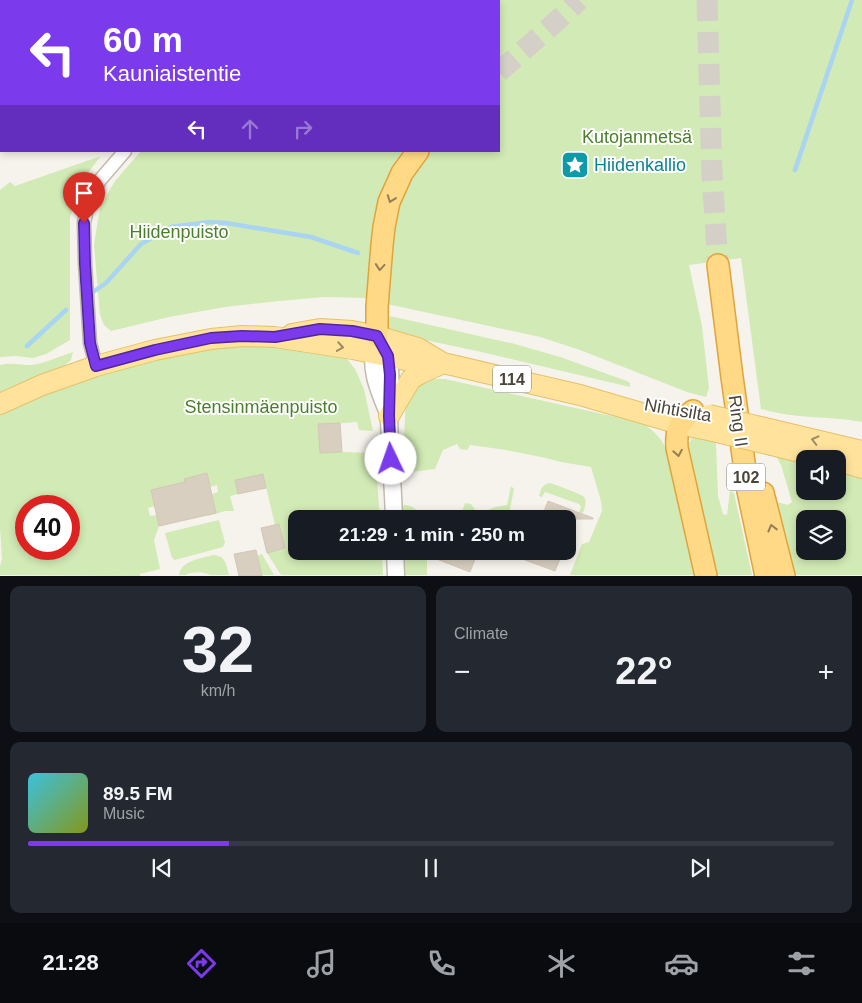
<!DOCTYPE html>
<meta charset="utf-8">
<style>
body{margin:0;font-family:Helvetica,sans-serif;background:#242831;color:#f1f3f6;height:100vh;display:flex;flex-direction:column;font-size:19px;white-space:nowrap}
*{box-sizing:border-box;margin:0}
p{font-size:16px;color:#9ea1a6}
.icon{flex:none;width:28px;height:28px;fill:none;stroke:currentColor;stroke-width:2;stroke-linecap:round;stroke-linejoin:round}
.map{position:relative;height:576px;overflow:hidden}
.panel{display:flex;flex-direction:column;gap:10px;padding:10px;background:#0d0f14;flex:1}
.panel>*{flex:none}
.banner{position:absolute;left:0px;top:0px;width:500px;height:152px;box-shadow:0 2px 8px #0003;background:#7c3aed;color:#fff;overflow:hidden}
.buttons{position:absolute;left:796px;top:450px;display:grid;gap:10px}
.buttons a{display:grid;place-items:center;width:50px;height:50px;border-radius:10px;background:#171b24;box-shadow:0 2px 8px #0003;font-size:25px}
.speed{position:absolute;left:15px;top:495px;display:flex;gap:10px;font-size:25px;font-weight:700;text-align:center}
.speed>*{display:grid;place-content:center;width:65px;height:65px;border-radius:50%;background:#171b24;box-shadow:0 2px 8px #0003;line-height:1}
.speed .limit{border:8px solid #d22;background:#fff;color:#111}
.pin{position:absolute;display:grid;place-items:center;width:42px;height:42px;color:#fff;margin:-51px -21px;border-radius:50% 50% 50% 0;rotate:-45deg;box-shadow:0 0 5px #0007}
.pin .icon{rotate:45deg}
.me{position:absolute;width:55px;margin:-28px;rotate:357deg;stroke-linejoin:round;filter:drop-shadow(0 0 4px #0008)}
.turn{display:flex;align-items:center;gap:18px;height:105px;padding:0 20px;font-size:22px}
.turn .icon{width:65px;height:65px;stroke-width:2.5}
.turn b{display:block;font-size:35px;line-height:42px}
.lanes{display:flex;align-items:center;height:48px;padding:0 20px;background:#0003;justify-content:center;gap:25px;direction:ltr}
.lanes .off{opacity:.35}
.big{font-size:38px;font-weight:800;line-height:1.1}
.panel .tile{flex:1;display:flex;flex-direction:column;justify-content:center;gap:8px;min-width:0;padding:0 18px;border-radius:10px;background:#242831}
.panel .dial{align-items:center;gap:0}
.dial b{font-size:65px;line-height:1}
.song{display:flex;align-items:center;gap:15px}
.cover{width:60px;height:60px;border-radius:8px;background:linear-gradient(135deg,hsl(190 70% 55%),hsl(70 70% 35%))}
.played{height:5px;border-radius:2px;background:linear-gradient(90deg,#7c3aed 25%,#363941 25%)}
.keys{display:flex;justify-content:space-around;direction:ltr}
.heat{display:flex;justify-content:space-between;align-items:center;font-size:28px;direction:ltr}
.panel .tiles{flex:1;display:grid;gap:10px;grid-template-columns:1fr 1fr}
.tile:last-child{grid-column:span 2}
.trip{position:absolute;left:288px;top:510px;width:288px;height:50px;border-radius:10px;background:#171b24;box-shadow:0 2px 8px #0003;font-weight:800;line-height:50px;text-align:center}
.dock{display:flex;height:80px;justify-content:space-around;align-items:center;background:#090b0e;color:#9ea1a6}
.dock .icon{width:35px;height:35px}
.dock .current{color:#7c3aed}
.dock b{font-size:22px;color:#f1f3f6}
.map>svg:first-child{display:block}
.green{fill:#d2eab5;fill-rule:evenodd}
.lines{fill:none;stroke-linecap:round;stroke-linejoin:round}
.stream{stroke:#a9d4f2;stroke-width:4.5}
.building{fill:#d8cfc1;stroke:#d3c7b4}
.trunk-tunnel{stroke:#d4d0c8;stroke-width:21;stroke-dasharray:21 11;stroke-linecap:butt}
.minor-casing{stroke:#c2bbae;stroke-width:15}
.tertiary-casing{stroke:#c2bbae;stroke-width:19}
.primary-casing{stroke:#e6c16a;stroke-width:22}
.trunk-casing{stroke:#e0a43c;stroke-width:24}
.minor{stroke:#fff;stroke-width:12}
.tertiary{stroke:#fff;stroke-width:16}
.primary{stroke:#ffe39c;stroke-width:20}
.trunk{stroke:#ffd985;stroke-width:21}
.primary-bridge-casing{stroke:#e6c16a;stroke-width:22;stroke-linecap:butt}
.primary-bridge{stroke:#ffe39c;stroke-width:20}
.oneway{stroke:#938057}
.oneway2{stroke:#9c8c66}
.route-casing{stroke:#51269a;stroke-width:12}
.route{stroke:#7c3aed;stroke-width:9}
.labels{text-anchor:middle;stroke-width:4;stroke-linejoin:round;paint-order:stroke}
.shield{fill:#fff;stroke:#817c74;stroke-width:1}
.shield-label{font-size:16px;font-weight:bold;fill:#4b4439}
.park-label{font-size:18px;fill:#4a7f2a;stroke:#fff}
.culture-label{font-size:18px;fill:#0d838f;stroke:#fff;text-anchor:start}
.street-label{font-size:18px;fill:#4b4439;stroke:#fff}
</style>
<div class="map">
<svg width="862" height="576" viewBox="0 0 862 576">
<rect width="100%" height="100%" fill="#f6f3ec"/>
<path class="green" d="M310,0H862V422C828,416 794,419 761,409L741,258L689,265L702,326L709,388L706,397L687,392L580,350L540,337L387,304L396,214L404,191L413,173L429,151H499V1H309Z
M141,151H406L386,180L377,205L370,246L368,298L324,297L279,301L225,307L169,317L111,331L104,325L100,315L94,245L100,207L115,181Z
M101,156L83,179L70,218V340L46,354L33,358L16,356L0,357V190L10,182L15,186Z
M390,316L515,344L560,357L627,381L630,383V387L477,351L392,333C387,328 385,323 390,316Z
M271,345L344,355L355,369L364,389L373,431L359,430L357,422L318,425L320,453L342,452L375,453L380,519H296V551H382L383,575H281L267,553L285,548L279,524L275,525L263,474L235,481L238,494L230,496L234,511H225L208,516L207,511L215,509L212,494L218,492L217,485L210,487L207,473L185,479V482L155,506L148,508L150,516L157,515L159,526L154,540L160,569L140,574V576L0,575V566L2,559L0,528V413L70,384L139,363L213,349ZM26,506H69V549H26Z
M73,352L71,360L64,366L0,393V365C11,362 21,365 32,365C46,363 60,356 73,352Z
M434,379H445L643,423C655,432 660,437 667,450L695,575H570L582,544L589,542L602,511L601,501L591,467L561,462L546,458L506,450L470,445L467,450L460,449L457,444L443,450L435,469L402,473L406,399L420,384Z
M693,437L714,438L716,444L718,496L723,514L727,515L730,491L734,493L752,575H713L688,456V445Z
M774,452L805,460V491H838V468L862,476V575H793L774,504L777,502L788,505L792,502L781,465ZM805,519H838V551H805Z
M550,483C556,485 581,494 584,497C587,502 585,508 583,513L579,512L581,507L579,504L545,492L542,497L539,496C541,489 542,484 550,483Z
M511,486L514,489L508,519H466L462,512L465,503L471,504L478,514L495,507L507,505Z
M404,505C415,504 419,515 428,517L430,519H402V509Z
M219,520L225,542L223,547L175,560L172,558L165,533Z
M404,551H427V575H405Z
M262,554L274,575H262L257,556Z
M213,555C226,556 226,564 229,575H210C203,571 195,572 187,574L186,575H179C182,560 199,559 213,555Z"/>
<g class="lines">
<path class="stream" d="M795,170L852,0
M93,292L106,283L141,244L171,227L209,222L226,223L311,237L358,253
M27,346L66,310"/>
</g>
<path class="building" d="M340,423L342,452L320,453L318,424Z
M207,473L216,513L159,526L151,490L185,482L184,479Z
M263,474L266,488L238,494L235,480Z
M548,501L593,518V519H541Z
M279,524L285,548L267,553L261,528Z
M256,550L262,576H239L234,554Z
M420,551H478L470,572L419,552Z
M506,551H563L555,571L506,553Z"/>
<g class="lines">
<path class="trunk-tunnel" d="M707,0L712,174L718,265
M499,72L569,10L579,0"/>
<g class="minor-casing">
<path id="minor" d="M168,0V1
M96,366L90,343L85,263L84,223L88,203L100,180L125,151"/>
</g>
<g class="tertiary-casing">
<path id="tertiary" d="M375,343C369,369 378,389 388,413
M383,346C395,370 389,393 389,418C390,452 393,485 394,519
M395,551L396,576"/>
</g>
<g class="primary-casing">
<path id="primary" d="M292,334L320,329L352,331L377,336L418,348L441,362
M0,404L42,385L96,366L155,350L211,339L242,336L275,337L353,349L415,362L443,363L580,395L679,424L713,431
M389,416L411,379L421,373L439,365
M769,429L862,451
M772,445L828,459
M838,461L862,468"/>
</g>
<g class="trunk-casing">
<path id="trunk" d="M718,265L732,377L748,491L766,576
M377,336V307L382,245L384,227L389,202L402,173L418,151
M693,411C678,422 676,430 677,448L706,576
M763,493L784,576"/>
</g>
<use href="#minor" class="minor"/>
<use href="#tertiary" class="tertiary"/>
<use href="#primary" class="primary"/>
<use href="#trunk" class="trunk"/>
<g class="primary-bridge-casing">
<path id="primary-bridge" d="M709,415L769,429
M713,431L772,445"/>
</g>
<use href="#primary-bridge" class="primary-bridge"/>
</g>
<defs><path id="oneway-chevron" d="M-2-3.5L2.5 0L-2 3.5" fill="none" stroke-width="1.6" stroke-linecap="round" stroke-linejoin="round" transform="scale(1.25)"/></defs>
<g class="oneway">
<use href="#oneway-chevron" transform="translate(391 199) rotate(110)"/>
<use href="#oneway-chevron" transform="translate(380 267) rotate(95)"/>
<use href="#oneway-chevron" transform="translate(678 453) rotate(80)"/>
<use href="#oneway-chevron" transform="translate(772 528) rotate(-104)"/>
</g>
<g class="oneway2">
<use href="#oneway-chevron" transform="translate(340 347) rotate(9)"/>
<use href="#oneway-chevron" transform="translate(815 440) rotate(-166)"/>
</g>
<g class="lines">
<g class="route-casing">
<path id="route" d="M84,223L85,264L90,343L96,366L155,350L211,338L242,336L275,337L320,329L352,331L377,336L388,356L390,375L389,416L391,459"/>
</g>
<use href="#route" class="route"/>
</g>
<defs>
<g id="sight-square" transform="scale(1.4375)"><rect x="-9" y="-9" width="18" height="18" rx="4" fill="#0f9aa8" stroke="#fff"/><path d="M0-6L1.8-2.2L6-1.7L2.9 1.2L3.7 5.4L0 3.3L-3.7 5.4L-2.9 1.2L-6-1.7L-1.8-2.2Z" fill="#fff"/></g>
</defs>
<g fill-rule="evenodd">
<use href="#sight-square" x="575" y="165"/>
</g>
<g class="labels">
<g class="shield">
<rect x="493" y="365.5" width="38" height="27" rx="4"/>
<rect x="727" y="463.5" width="38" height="27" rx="4"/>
</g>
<g class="shield-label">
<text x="512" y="385">114</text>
<text x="746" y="483">102</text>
</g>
<g class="park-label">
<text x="637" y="143">Kutojanmetsä</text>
<text x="179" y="238">Hiidenpuisto</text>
<text x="261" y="413">Stensinmäenpuisto</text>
</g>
<g class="culture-label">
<text x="594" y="171">Hiidenkallio</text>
</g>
<g class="street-label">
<text transform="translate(678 410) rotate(10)" y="6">Nihtisilta</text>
<text transform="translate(738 421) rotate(82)" y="6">Ring II</text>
</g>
</g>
</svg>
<div class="buttons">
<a><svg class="icon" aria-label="sound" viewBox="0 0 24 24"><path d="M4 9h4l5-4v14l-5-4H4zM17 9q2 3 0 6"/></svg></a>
<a><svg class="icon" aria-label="layers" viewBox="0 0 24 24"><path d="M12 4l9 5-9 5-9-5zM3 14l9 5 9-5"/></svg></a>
</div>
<div class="speed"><div class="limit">40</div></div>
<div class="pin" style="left:84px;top:223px;background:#d93025"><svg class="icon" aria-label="arrive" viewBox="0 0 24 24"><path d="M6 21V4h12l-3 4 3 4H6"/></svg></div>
<svg class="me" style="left:391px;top:459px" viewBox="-20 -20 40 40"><circle r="19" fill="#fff"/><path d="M0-13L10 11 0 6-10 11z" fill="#7c3aed"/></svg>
<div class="trip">21:29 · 1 min · 250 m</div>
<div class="banner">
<div class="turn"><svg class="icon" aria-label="left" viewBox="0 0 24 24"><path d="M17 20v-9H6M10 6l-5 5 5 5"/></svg><div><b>60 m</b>Kauniaistentie</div></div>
<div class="lanes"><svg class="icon" aria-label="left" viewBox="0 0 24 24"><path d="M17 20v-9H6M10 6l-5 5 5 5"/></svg><svg class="icon off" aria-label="ahead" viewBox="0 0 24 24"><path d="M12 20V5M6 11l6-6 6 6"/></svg><svg class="icon off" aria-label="right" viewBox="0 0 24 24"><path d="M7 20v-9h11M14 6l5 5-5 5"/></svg></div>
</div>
</div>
<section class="panel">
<div class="tiles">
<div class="tile dial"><b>32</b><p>km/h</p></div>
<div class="tile"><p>Climate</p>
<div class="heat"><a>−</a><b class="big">22°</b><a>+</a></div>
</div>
<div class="tile">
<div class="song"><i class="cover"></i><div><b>89.5 FM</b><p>Music</p></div></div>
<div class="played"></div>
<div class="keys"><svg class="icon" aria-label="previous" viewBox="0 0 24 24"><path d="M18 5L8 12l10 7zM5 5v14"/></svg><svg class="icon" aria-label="pause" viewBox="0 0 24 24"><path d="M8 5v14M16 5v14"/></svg><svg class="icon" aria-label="next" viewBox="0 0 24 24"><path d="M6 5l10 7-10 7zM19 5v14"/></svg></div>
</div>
</div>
</section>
<nav class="dock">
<b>21:28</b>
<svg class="icon current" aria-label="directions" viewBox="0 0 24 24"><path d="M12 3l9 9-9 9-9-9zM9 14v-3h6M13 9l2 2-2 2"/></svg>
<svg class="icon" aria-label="music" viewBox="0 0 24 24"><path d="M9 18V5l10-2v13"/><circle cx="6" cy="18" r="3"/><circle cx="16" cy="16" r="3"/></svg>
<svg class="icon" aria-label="phone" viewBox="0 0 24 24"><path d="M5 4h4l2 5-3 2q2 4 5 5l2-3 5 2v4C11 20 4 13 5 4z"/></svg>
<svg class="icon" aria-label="climate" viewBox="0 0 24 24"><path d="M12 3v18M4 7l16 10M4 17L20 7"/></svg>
<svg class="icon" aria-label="car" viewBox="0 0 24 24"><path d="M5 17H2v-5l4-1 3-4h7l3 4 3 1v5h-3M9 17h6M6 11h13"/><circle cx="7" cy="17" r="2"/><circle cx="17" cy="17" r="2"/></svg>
<svg class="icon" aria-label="filters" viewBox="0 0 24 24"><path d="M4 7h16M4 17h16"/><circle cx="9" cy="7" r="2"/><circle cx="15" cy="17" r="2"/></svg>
</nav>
